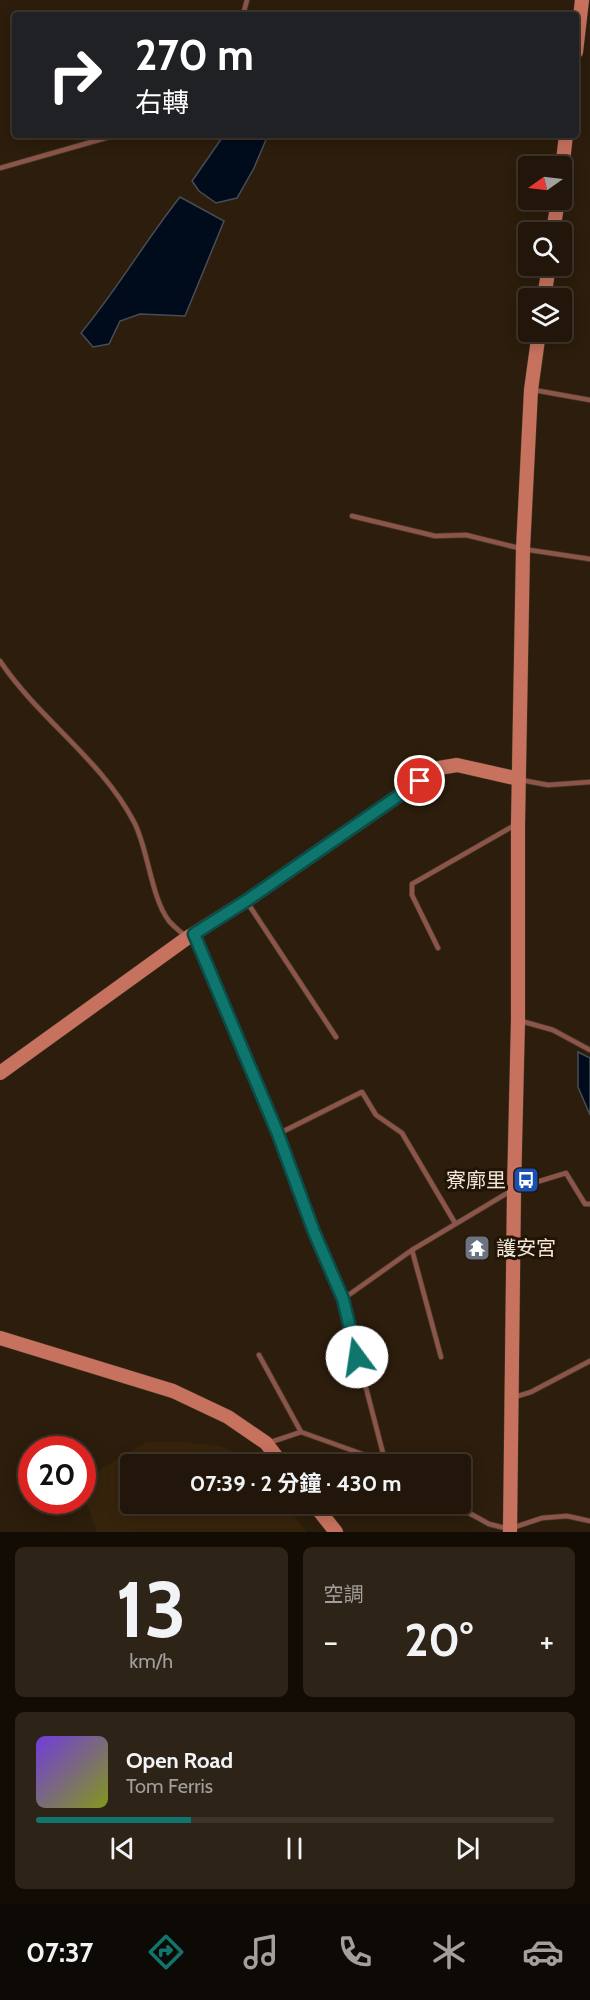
<!DOCTYPE html>
<html lang="zh-TW">
<meta charset="utf-8">
<style>
body{margin:0;font-family:Cabin,"Noto Sans TC",sans-serif;background:#2d2317;color:#f1f3f6;height:100vh;display:flex;flex-direction:column;font-size:22px;white-space:nowrap}
*{box-sizing:border-box;margin:0}
p{font-size:20px;color:#a29f9c}
.icon{flex:none;width:33px;height:33px;fill:none;stroke:currentColor;stroke-width:2;stroke-linecap:round;stroke-linejoin:round}
.map{position:relative;height:1532px;overflow:hidden}
.sheet{display:flex;flex-direction:column;gap:15px;padding:15px;background:#120c05;flex:1}
.sheet>*{flex:none}
.guide{position:absolute;left:12px;top:12px;width:567px;height:126px;border-radius:6px;box-shadow:0 3px 15px #0003,0 0 0 2px #3e352a;background:#202124;color:#fff;overflow:hidden}
.needle{width:39px;rotate:256deg}
.buttons{position:absolute;left:518px;top:156px;display:grid;gap:12px}
.buttons a{display:grid;place-items:center;width:54px;height:54px;border-radius:6px;background:#211609;box-shadow:0 3px 15px #0003,0 0 0 2px #3e352a;font-size:30px}
.speed{position:absolute;left:18px;top:1436px;display:flex;gap:12px;font-size:30px;font-weight:700;text-align:center}
.speed>*{display:grid;place-content:center;width:78px;height:78px;border-radius:50%;background:#211609;box-shadow:0 3px 15px #0003,0 0 0 2px #3e352a;line-height:1}
.speed .limit{border:9px solid #d22;background:#fff;color:#111}
.pin{position:absolute;display:grid;place-items:center;width:51px;height:51px;color:#fff;margin:-26px;border:3px solid #fff;border-radius:50%;box-shadow:0 2px 6px #0007}
.me{position:absolute;width:66px;margin:-33px;rotate:346deg;stroke-linejoin:round;filter:drop-shadow(0 0 4px #0008)}
.turn{display:flex;align-items:center;gap:21px;height:126px;padding:0 24px;font-size:27px}
.turn .icon{width:78px;height:78px;stroke-width:2.5}
.turn b{display:block;font-size:42px;line-height:51px}
.big{font-size:45px;font-weight:700;line-height:1.1}
.sheet .tile{flex:1;display:flex;flex-direction:column;justify-content:center;gap:9px;min-width:0;padding:0 21px;border-radius:9px;background:#2d2317}
.sheet .dial{align-items:center;gap:0}
.dial b{font-size:78px;line-height:1}
.song{display:flex;align-items:center;gap:18px}
.cover{width:72px;height:72px;border-radius:9px;background:linear-gradient(135deg,hsl(260 70% 55%),hsl(70 70% 35%))}
.played{height:6px;border-radius:3px;background:linear-gradient(90deg,#0f766e 30%,#3e352a 30%)}
.keys{display:flex;justify-content:space-around;direction:ltr}
.heat{display:flex;justify-content:space-between;align-items:center;font-size:33px;direction:ltr}
.sheet .tiles{flex:1;display:grid;gap:15px;grid-template-columns:1fr 1fr}
.tile:last-child{grid-column:span 2}
.trip{position:absolute;left:120px;top:1454px;width:351px;height:60px;border-radius:6px;background:#211609;box-shadow:0 3px 15px #0003,0 0 0 2px #3e352a;font-weight:700;line-height:60px;text-align:center}
.tab-bar{display:flex;height:96px;justify-content:space-around;align-items:center;background:#0d0904;color:#a29f9c}
.tab-bar .icon{width:42px;height:42px}
.tab-bar .selected{color:#0f766e}
.tab-bar b{font-size:27px;color:#f1f3f6}
.map>svg:first-child{display:block}
.built{fill:#36230b}
.water{fill:#000c1c;stroke:#484d55;stroke-width:1.5}
.lines{fill:none;stroke-linecap:round;stroke-linejoin:round}
.lane-casing{stroke:#483929;stroke-width:6}
.secondary-casing{stroke:#483929;stroke-width:15}
.lane{stroke:#8b5549;stroke-width:4.5}
.secondary{stroke:#c7725f;stroke-width:14}
.route-casing{stroke:#0a4d48;stroke-width:15}
.route{stroke:#0f766e;stroke-width:10}
.labels{text-anchor:middle;stroke-width:6;stroke-linejoin:round;paint-order:stroke}
.poi-label{font-size:20px;fill:#f1e6db;stroke:#221404;text-anchor:end}
</style>
<div class="map">
<svg width="590" height="1532" viewBox="0 0 590 1532">
<rect width="100%" height="100%" fill="#2c1d0c"/>
<path class="built" d="M146,1442H187L221,1446L246,1458L252,1464H130V1503H283L307,1532H97L83,1494V1480Z"/>
<path class="water" d="M224,135H268L254,168L237,198L216,203L199,191L192,181Z
M180,197L224,221L185,316L140,314L120,321L109,344L93,347L81,333C117,290 145,241 180,197Z
M578,1052L590,1058V1115L578,1087Z"/>
<g class="lines">
<g class="lane-casing">
<path id="lane" d="M243,15L247,0
M0,168L116,135
M534,390L590,400
M352,516L435,536L466,535L523,549L590,559
M0,661C39,719 101,759 134,822C148,848 151,898 169,921C173,926 180,931 185,936
M521,780L548,785L590,782
M247,902L336,1037
M195,937L278,1134L314,1232L343,1299L385,1461
M438,948L412,895V884L515,825
M521,1021L553,1030L590,1050
M278,1134L362,1092L376,1115L402,1133L455,1223
M412,1250L441,1357
M343,1299L412,1250L514,1189L566,1173L585,1204H590
M259,1355L301,1432
M515,1397L531,1392L590,1361
M268,1443L301,1432L390,1464
M451,1503L489,1524L509,1529L542,1518L567,1516L590,1521"/>
</g>
<g class="secondary-casing">
<path id="secondary" d="M576,52L582,0
M561,178L566,135
M553,232L558,200
M544,298L549,266
M0,1073L187,938L246,901L439,768L457,765L519,779
M0,1338L173,1391L228,1417L266,1443L282,1464
M313,1503L336,1532
M510,1532L514,1189L518,1020V824L523,549L531,390L539,332"/>
</g>
<use href="#lane" class="lane"/>
<use href="#secondary" class="secondary"/>
</g>
<g class="lines">
<g class="route-casing">
<path id="route" d="M357,1357L343,1299L314,1232L278,1134L194,934L246,901L420,781"/>
</g>
<use href="#route" class="route"/>
</g>
<defs>
<g id="bus-square" transform="scale(1.35)"><rect x="-9" y="-9" width="18" height="18" rx="4" fill="#1a4fb4" stroke="#221404"/><path d="M-5-6H5V4H4V6H2V4H-2V6H-4V4H-5ZM-3.5-4V0h7V-4ZM-3.5 1.2v1.5H-2V1.2ZM2 1.2v1.5H3.5V1.2Z" fill="#fff"/></g>
<g id="temple-square" transform="scale(1.35)"><rect x="-9" y="-9" width="18" height="18" rx="4" fill="#6b7280" stroke="#221404"/><path d="M0-6L5-2H3V0L6.5 2.5H4V6H1.5V3h-3V6H-4V2.5H-6.5L-3 0V-2H-5Z" fill="#fff"/></g>
</defs>
<g fill-rule="evenodd">
<use href="#bus-square" x="526" y="1180"/>
<use href="#temple-square" x="477" y="1248"/>
</g>
<g class="labels">
<g class="poi-label">
<text x="506" y="1187">寮廓里</text>
<text x="496" y="1255" text-anchor="start">護安宮</text>
</g>
</g>
</svg>
<div class="buttons">
<a><svg class="needle" viewBox="-14 -14 28 28"><path d="M0-13l5 13h-10z" fill="#e53935"/><path d="M0 13l5-13h-10z" fill="#a29f9c"/></svg></a>
<a><svg class="icon" aria-label="search" viewBox="0 0 24 24"><circle cx="10" cy="10" r="6"/><path d="M15 15l6 6"/></svg></a>
<a><svg class="icon" aria-label="layers" viewBox="0 0 24 24"><path d="M12 4l9 5-9 5-9-5zM3 14l9 5 9-5"/></svg></a>
</div>
<div class="speed"><div class="limit">20</div></div>
<div class="pin" style="left:420px;top:781px;background:#d93025"><svg class="icon" aria-label="arrive" viewBox="0 0 24 24"><path d="M6 21V4h12l-3 4 3 4H6"/></svg></div>
<svg class="me" style="left:357px;top:1357px" viewBox="-20 -20 40 40"><circle r="19" fill="#fff"/><path d="M0-13L10 11 0 6-10 11z" fill="#0f766e"/></svg>
<div class="trip">07:39 · 2 分鐘 · 430 m</div>
<div class="guide">
<div class="turn"><svg class="icon" aria-label="right" viewBox="0 0 24 24"><path d="M7 20v-9h11M14 6l5 5-5 5"/></svg><div><b>270 m</b>右轉</div></div>
</div>
</div>
<section class="sheet">
<div class="tiles">
<div class="tile dial"><b>13</b><p>km/h</p></div>
<div class="tile"><p>空調</p>
<div class="heat"><a>−</a><b class="big">20°</b><a>+</a></div>
</div>
<div class="tile">
<div class="song"><i class="cover"></i><div><b>Open Road</b><p>Tom Ferris</p></div></div>
<div class="played"></div>
<div class="keys"><svg class="icon" aria-label="previous" viewBox="0 0 24 24"><path d="M18 5L8 12l10 7zM5 5v14"/></svg><svg class="icon" aria-label="pause" viewBox="0 0 24 24"><path d="M8 5v14M16 5v14"/></svg><svg class="icon" aria-label="next" viewBox="0 0 24 24"><path d="M6 5l10 7-10 7zM19 5v14"/></svg></div>
</div>
</div>
</section>
<nav class="tab-bar">
<b>07:37</b>
<svg class="icon selected" aria-label="directions" viewBox="0 0 24 24"><path d="M12 3l9 9-9 9-9-9zM9 14v-3h6M13 9l2 2-2 2"/></svg>
<svg class="icon" aria-label="music" viewBox="0 0 24 24"><path d="M9 18V5l10-2v13"/><circle cx="6" cy="18" r="3"/><circle cx="16" cy="16" r="3"/></svg>
<svg class="icon" aria-label="phone" viewBox="0 0 24 24"><path d="M5 4h4l2 5-3 2q2 4 5 5l2-3 5 2v4C11 20 4 13 5 4z"/></svg>
<svg class="icon" aria-label="climate" viewBox="0 0 24 24"><path d="M12 3v18M4 7l16 10M4 17L20 7"/></svg>
<svg class="icon" aria-label="car" viewBox="0 0 24 24"><path d="M5 17H2v-5l4-1 3-4h7l3 4 3 1v5h-3M9 17h6M6 11h13"/><circle cx="7" cy="17" r="2"/><circle cx="17" cy="17" r="2"/></svg>
</nav>
